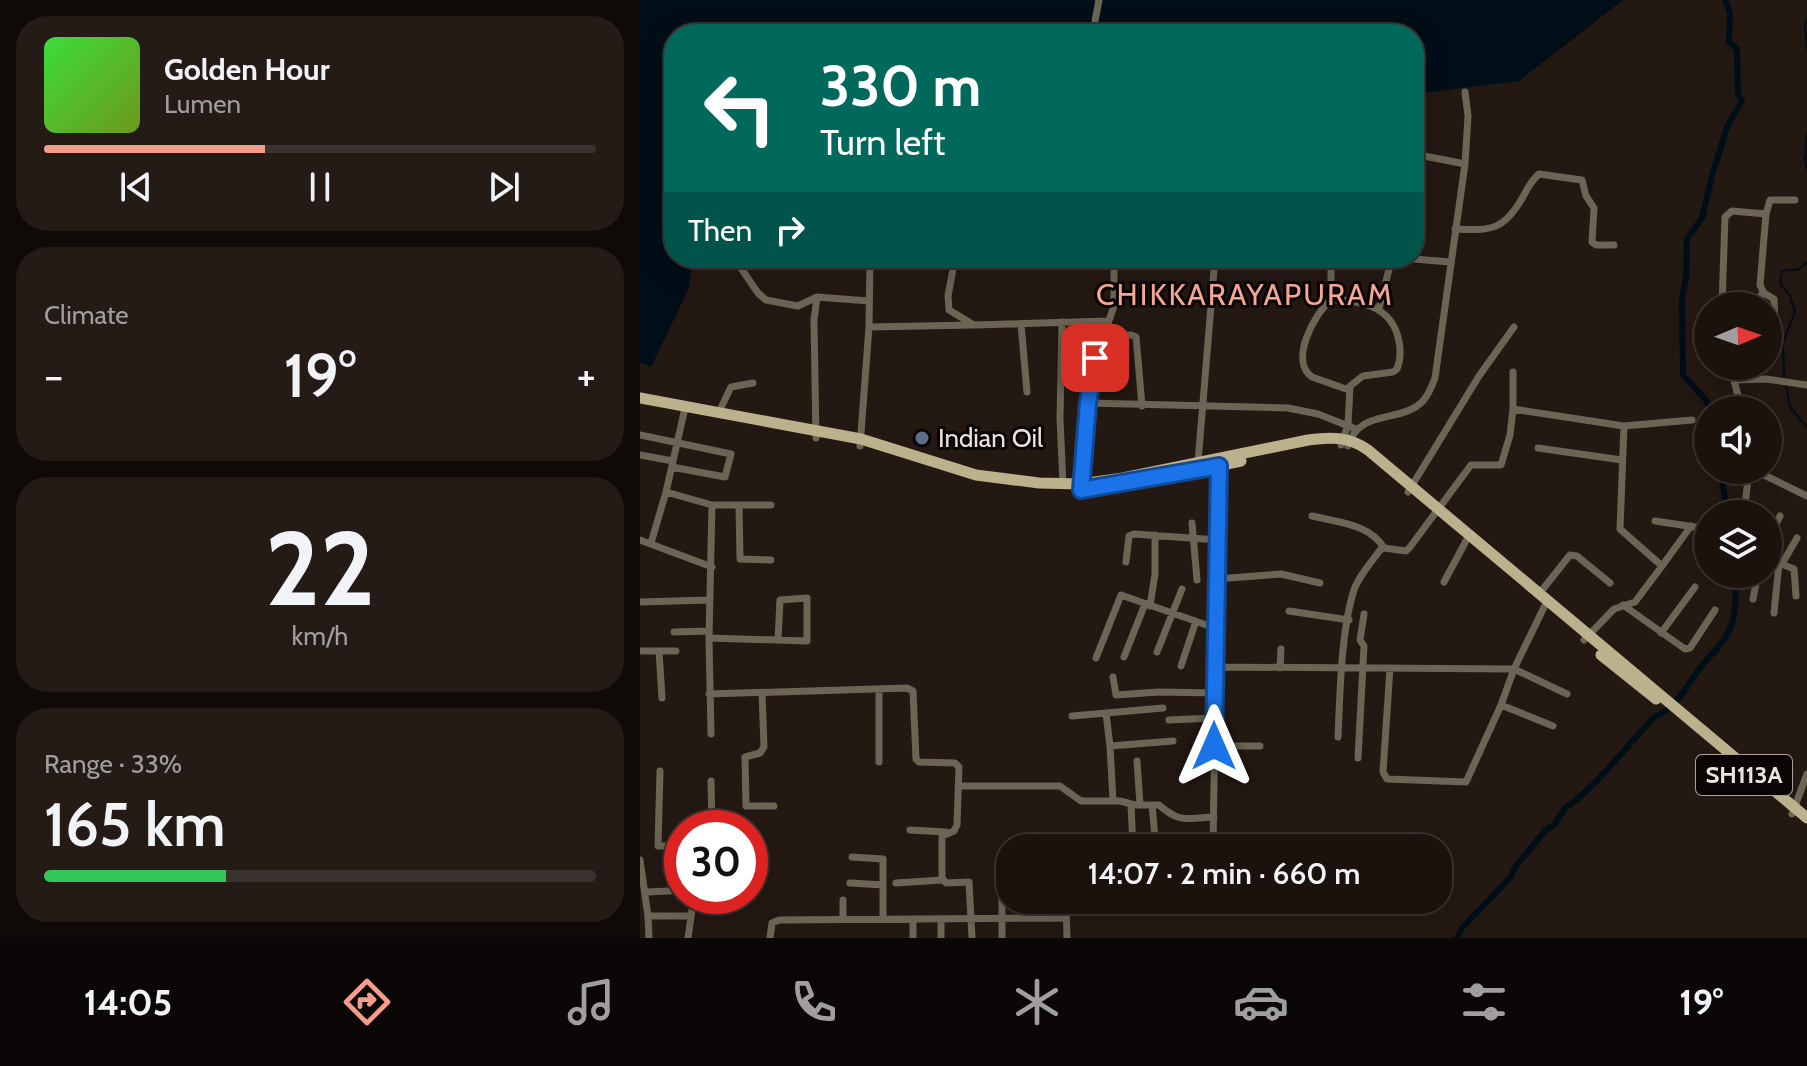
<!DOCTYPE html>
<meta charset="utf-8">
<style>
body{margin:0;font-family:Cabin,sans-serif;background:#241b17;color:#f1f3f6;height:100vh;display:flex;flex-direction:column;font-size:30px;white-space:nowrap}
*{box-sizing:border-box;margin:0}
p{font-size:26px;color:#a09e9e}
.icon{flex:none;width:44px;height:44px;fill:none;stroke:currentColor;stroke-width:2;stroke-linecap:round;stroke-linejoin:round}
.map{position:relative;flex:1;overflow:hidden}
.panel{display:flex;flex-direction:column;gap:16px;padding:16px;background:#0f0a08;width:640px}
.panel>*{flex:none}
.top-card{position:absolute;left:24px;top:24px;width:760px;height:244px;border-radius:32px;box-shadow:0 8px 32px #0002,0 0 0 2px #39322e;background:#00695c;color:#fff;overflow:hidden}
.needle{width:52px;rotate:88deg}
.buttons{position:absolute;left:1054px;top:292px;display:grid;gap:16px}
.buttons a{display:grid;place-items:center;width:88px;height:88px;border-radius:50%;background:#1b120e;box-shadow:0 8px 32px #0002,0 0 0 2px #39322e;font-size:40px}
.speed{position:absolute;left:24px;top:810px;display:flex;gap:16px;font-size:40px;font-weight:700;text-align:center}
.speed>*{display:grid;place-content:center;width:104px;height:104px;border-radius:50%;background:#1b120e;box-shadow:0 8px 32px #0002,0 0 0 2px #39322e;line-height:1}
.speed .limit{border:12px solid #d22;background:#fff;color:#111}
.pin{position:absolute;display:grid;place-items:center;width:68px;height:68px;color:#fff;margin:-34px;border-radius:16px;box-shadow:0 4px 12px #0006}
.me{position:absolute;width:88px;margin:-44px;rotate:0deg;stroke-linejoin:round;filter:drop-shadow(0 0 6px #0008)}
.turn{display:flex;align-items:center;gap:28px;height:168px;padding:0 24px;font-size:36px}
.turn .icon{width:104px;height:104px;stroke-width:2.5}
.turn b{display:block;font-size:56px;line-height:68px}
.then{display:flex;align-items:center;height:76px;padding:0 24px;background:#0003;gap:16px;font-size:30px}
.big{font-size:60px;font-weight:600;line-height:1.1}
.panel .tile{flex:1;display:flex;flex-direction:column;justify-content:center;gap:12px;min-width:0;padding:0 28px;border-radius:32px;background:#241b17}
.panel .dial{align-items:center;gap:0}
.dial b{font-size:104px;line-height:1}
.song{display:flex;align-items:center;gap:24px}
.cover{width:96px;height:96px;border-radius:12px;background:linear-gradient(135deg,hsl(120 70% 55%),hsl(80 70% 35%))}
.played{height:8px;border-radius:4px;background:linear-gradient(90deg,#f49d8b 40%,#39322e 40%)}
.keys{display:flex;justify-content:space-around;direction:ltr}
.heat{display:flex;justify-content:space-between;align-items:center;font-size:44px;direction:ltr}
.charge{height:12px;border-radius:6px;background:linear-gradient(90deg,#34c759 33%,#39322e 0)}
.trip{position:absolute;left:356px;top:834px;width:456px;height:80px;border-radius:32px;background:#1b120e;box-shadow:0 8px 32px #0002,0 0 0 2px #39322e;font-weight:600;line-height:80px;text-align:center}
.tabs{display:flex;height:128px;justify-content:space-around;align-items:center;background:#0b0706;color:#a09e9e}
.tabs .icon{width:56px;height:56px}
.tabs .selected{color:#f49d8b}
.tabs b{font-size:36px;color:#f1f3f6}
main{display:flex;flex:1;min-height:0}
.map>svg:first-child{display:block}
.water{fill:#000e18}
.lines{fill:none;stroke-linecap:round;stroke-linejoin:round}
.stream{stroke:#000e18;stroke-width:2}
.canal{stroke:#000e18;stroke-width:6}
.minor{stroke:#6a6554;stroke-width:7}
.primary{stroke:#bbb18d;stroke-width:11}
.route-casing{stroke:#114b97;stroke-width:20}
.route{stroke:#1a73e8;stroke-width:14}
.service-dot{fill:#5c6f8a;stroke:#090504;stroke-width:3}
.labels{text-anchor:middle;stroke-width:6;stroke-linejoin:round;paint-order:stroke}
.shield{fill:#090504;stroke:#a8a09d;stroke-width:2}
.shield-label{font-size:24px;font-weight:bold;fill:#ece3df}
.poi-label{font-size:26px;fill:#ece3df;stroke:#090504;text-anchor:start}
.quarter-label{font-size:30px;letter-spacing:2px;fill:#faa997;stroke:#090504}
</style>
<main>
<section class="panel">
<div class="tile">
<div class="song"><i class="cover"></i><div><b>Golden Hour</b><p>Lumen</p></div></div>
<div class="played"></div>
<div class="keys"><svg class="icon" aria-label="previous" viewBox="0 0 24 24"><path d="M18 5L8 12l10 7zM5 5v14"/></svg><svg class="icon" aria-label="pause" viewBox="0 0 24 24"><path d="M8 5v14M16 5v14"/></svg><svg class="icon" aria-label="next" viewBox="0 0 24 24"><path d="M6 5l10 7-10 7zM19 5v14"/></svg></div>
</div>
<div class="tile"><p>Climate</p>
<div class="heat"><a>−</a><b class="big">19°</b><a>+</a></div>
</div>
<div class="tile dial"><b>22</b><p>km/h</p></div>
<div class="tile"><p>Range · 33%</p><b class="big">165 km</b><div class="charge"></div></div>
</section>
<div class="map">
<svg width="1167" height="938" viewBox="0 0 1167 938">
<rect width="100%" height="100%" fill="#241813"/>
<path class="water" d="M0,0H983L879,81L774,94V34H34V258H53L48,290L11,367L0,363Z"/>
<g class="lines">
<path class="stream" d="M1167,19L1165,25L1167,49
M1167,133L1165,161L1167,169
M1144,379L1143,343L1155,311L1150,296L1140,283L1142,271L1159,269L1167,262
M1146,386L1150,407L1167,427"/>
<path class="canal" d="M1071,410L1066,400L1043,375L1042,299L1046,278L1047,239L1062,218L1073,172L1087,127L1102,101L1098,94L1097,49L1089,42L1090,13L1085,0
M1068,423V431
M1082,470C1083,482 1084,505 1089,514
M817,938L822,928L871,877L875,867L905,831L914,825L925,808L934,802L957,781L1014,717C1037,708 1046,687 1060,668C1072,653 1086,642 1092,623C1096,610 1096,588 1095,574"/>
<path class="minor" d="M456,34L455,21L459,0
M825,164L828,116L825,92
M815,229C852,231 865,230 884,195C888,187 892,180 899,174L942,180L946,196L954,208L952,242L956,245H974
M94,258L118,293L126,300L158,306L177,297L229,301
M315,258L308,296L309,310L334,325L469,321
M691,258V300C720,300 750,306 758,337C761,348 761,359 757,369L753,372L723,376L710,386L708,425L701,445
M762,258L810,262
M691,300C674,314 649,361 672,377L709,390
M1082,305C1097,304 1118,308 1123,291
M1082,306L1085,217L1092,211L1126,214
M739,308L752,258
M422,322L420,419L423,484
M381,324L387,392
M1135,325L1134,299L1124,293L1120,285L1126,214L1130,200H1155
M229,327L332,325
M464,335H491L496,337L502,406
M1090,366L1102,410
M1095,380L1126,379L1167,385
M448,403L648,408L678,414L716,429
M873,409V372
M78,414L91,387L113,383
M984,426L1052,420
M0,435L91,454L85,477L32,467
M176,438L174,320L177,297
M220,446L229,327L230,258
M708,446C719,408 761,424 783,401C789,394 792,386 795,378L825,164L774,154
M898,448L982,460
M0,455L33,461
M558,462L575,258
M1114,470L1167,496
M441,490L451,373L474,306V258
M26,492L72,505L69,638L71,734
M768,492L839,376L874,327
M72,505H131
M99,505L100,559L131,560
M1104,514L1109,470
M672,516C697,522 730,524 744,548
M1015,521L1068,529
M552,523L557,580
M0,540L72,567
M1128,540L1140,516
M11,543L26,492L45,408
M1128,552L1139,563L1154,569L1156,596
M486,562L489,536L494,534L578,540
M1142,564L1157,538
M1022,566L1051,526
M576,579L641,574L680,583
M804,582L826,541
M899,594L930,555L937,556L970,583
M1113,599L1118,574
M0,602L70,600
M983,605L1045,649L1050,648L1075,610
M510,606L515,574V535
M649,611L709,620
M1134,613L1139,563
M34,632L69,631
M1021,633L1055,587
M69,638L167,641V598L140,600L138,640
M0,651H36
M19,651L22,698
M517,652L542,589
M484,657L505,604
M456,658L481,595L575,628
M541,666L556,621
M574,667L874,669L907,601
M640,668L641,649
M750,668L743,772L747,779L826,782L861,705L874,669L927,694
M473,677L476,695L519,692L575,693
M239,689V762
M122,693L124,747L120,753L105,757L106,806H134
M69,694L267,688L273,691L276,759L279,762L315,763L319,767L317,825L314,831L302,836V878L306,883L329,882L332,938
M861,705L913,726
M466,713L470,746
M432,716L523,708
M529,720L574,718
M698,737C700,693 701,634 713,593C717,578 731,563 740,550L744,548L766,551L770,547L831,465H861L870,435L873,409L984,426L980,529L1022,566L995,602L974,609L944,640
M574,746H620
M718,758L724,646L720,640L724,614
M497,761L500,805
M20,771L18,846H42
M71,781L72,828
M318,786H420L441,801H480L495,805H519C541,824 546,818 574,817
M473,800L470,746L533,741
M491,805L493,848
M512,805L516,848
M1152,814L1167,774
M270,830L306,832
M533,845L573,844
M573,848L579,462
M212,857L243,859V918
M0,860L8,916
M210,883L243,885
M256,883L302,880
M5,892L30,891
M203,900V919
M426,900L427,938
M9,938L8,916H50
M48,938L54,896
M130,938L132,923L139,920L426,918
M273,938V919
M301,938V919
M362,938V879"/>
<path class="primary" d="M0,398L221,439L336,475L399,483L441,484L483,478L668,440C690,437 709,436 728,450L1167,818
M563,469L601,461
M961,655L1016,699"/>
</g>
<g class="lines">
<g class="route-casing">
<path id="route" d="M455,358L448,403L441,490L579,466L574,746"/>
</g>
<use href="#route" class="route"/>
</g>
<circle class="service-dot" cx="282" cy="438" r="8"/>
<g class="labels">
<rect class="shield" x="1056" y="755" width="96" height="40" rx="6"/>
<g class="shield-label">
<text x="1104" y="783">SH113A</text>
</g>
<g class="poi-label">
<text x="298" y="447">Indian Oil</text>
</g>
<g class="quarter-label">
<text x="605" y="305">CHIKKARAYAPURAM</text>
</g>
</g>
</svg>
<div class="buttons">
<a><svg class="needle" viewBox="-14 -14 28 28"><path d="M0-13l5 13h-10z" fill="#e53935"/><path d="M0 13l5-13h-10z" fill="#a09e9e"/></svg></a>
<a><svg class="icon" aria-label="sound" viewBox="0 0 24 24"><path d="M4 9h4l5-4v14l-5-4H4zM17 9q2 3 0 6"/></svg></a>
<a><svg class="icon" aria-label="layers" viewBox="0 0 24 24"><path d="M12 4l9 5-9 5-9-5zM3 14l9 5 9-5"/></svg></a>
</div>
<div class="speed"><div class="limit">30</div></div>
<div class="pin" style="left:455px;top:358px;background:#d93025"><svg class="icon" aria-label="arrive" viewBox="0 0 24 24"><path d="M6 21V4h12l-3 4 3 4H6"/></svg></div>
<svg class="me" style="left:574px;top:746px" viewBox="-20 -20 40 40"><path d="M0-17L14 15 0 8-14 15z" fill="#1a73e8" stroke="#fff" stroke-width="4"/></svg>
<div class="trip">14:07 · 2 min · 660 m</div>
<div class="top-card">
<div class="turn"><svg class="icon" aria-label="left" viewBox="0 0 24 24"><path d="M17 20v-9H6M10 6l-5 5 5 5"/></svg><div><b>330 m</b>Turn left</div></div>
<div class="then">Then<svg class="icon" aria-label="right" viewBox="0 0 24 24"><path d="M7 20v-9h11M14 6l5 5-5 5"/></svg></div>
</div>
</div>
</main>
<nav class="tabs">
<b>14:05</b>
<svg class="icon selected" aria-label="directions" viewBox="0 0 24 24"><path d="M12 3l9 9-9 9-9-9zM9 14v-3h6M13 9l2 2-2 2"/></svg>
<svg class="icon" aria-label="music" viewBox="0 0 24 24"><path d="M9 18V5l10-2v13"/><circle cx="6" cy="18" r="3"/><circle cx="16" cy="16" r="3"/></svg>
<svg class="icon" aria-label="phone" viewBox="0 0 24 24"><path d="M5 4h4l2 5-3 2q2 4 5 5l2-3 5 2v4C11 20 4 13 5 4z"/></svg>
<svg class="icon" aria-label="climate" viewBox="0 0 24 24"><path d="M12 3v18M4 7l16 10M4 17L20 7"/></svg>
<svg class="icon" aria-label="car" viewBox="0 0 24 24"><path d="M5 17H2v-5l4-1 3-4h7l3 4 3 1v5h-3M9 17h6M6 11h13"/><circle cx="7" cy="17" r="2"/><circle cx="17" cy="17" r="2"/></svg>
<svg class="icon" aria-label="filters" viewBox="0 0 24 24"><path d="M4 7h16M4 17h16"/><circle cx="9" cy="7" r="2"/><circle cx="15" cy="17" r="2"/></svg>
<b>19°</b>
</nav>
